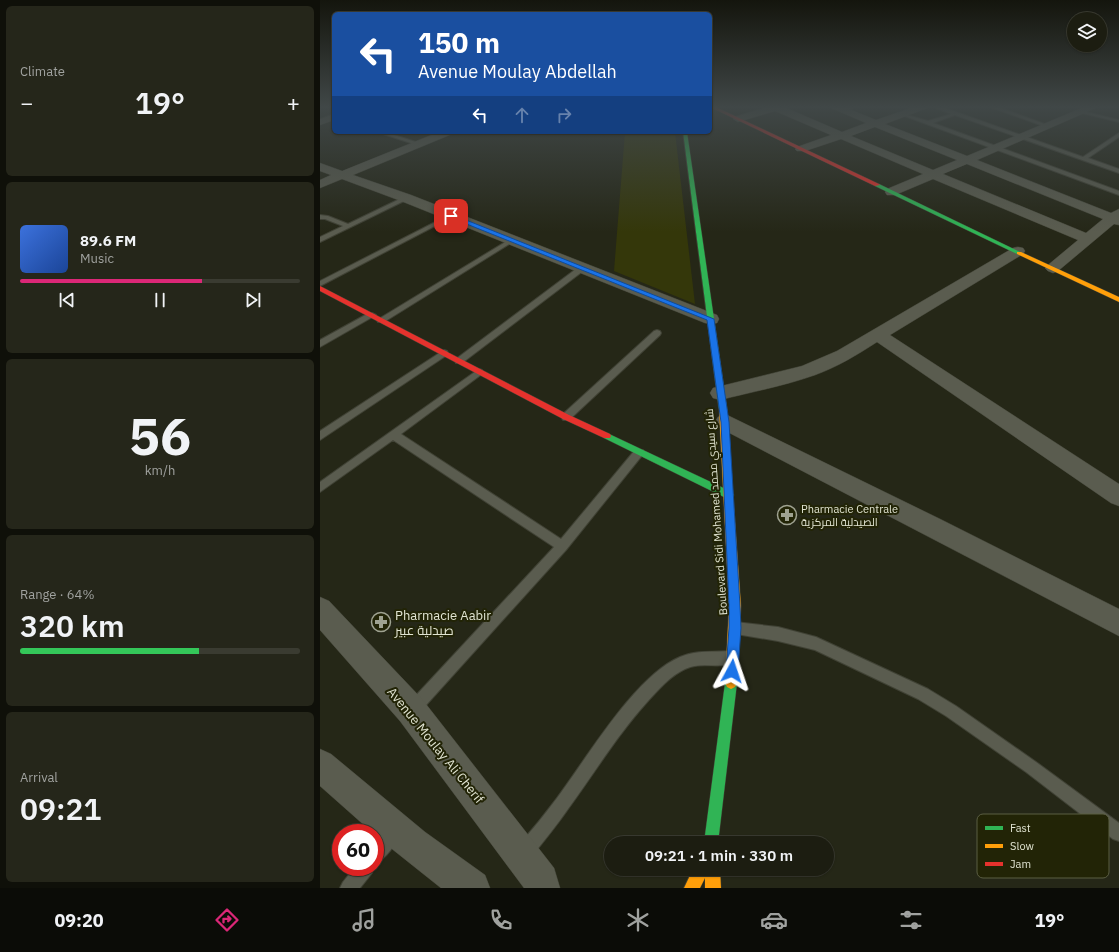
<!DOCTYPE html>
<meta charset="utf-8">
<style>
body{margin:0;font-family:"IBM Plex Sans",Cairo,sans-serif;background:#25261a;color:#f1f3f6;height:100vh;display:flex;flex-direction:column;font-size:15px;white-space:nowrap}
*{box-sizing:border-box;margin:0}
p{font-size:13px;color:#a0a29f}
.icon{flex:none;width:22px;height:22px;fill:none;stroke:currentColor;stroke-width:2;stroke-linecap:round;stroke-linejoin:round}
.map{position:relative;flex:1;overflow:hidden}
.panel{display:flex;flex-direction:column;gap:6px;padding:6px;background:#0f1009;width:320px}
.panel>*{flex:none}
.guide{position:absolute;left:12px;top:12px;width:380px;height:122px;border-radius:6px;box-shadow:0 1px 3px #0004,0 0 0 1px #3a3b31;background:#1a4fa0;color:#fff;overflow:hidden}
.fabs{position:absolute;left:747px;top:12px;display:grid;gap:8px}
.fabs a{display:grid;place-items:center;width:40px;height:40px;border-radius:50%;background:#1c1d11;box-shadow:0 1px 3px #0004,0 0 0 1px #3a3b31;font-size:20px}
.speed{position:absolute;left:12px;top:824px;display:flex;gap:8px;font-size:20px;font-weight:700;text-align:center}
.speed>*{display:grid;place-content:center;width:52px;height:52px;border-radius:50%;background:#1c1d11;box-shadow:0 1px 3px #0004,0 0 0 1px #3a3b31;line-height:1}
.speed .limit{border:6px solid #d22;background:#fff;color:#111}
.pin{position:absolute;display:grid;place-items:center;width:34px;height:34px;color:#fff;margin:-17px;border-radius:8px;box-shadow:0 2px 6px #0006}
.me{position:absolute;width:44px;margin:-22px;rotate:5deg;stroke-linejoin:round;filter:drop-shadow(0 0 3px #0008)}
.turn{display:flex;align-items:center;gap:14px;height:84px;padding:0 20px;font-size:18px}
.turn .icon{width:52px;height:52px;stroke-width:2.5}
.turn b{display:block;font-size:28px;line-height:34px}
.lanes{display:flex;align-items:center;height:38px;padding:0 20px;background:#0003;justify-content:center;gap:20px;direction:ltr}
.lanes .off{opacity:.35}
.big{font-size:30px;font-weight:600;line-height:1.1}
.panel .card{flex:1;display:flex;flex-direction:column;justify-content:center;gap:6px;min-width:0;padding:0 14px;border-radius:6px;background:#25261a}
.panel .dial{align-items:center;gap:0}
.dial b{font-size:52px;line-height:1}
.song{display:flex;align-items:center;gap:12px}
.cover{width:48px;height:48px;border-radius:6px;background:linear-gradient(135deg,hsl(220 70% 55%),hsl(220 70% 35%))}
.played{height:4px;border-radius:2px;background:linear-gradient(90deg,#db2777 65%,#3a3b31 65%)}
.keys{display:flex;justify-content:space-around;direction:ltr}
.heat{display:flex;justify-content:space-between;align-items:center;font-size:22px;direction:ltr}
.charge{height:6px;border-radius:3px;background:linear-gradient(90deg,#34c759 64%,#3a3b31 0)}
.trip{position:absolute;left:284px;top:836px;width:230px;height:40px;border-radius:20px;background:#1c1d11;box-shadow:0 1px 3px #0004,0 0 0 1px #3a3b31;font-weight:600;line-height:40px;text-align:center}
.tab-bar{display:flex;height:64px;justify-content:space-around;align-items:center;background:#0b0c07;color:#a0a29f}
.tab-bar .icon{width:28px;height:28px}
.tab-bar .selected{color:#db2777}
.tab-bar b{font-size:18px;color:#f1f3f6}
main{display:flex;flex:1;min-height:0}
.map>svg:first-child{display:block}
.green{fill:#34370a}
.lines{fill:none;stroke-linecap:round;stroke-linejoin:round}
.lane-casing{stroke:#404235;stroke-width:2}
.street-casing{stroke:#404235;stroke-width:1}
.fast-casing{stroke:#404235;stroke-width:1}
.slow-casing{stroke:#404235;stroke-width:1}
.jam-casing{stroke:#404235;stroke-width:1}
.lane{fill:#5a5c4f;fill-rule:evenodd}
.street{fill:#5a5c4f;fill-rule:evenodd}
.fast{fill:#30b455;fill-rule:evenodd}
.slow{fill:#ff9f0a;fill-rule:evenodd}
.jam{fill:#e5322d;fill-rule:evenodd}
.route{fill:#1a73e8;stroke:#114b97}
.labels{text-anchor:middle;stroke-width:4;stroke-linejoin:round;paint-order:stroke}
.poi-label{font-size:11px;fill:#e1e4d2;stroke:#222406;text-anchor:start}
.street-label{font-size:11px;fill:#e1e4d2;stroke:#222406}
.near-poi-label{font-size:13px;fill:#e1e4d2;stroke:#222406;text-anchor:start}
.near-street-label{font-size:13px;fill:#e1e4d2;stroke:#222406}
.key{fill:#222406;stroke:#5b5e43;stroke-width:1}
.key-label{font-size:11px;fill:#e1e4d2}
</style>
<main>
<section class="panel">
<div class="card"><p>Climate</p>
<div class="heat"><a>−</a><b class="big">19°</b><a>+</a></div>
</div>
<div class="card">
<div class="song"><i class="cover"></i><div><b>89.6 FM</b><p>Music</p></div></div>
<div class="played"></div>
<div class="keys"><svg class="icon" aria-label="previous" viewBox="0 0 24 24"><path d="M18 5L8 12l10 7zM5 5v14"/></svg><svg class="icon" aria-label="pause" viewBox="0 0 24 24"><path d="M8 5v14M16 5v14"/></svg><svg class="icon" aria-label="next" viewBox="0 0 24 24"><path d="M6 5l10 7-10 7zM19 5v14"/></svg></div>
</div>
<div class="card dial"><b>56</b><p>km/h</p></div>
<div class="card"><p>Range · 64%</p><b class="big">320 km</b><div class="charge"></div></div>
<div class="card"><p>Arrival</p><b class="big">09:21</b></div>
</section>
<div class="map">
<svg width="799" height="888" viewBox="0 0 799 888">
<rect width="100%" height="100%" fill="#252717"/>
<path class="green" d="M305,132H355L375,304L294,271Z"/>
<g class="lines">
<g class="lane-casing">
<path id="lane" d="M528,107H536L523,112L521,111Z
M614,107H622L763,157L799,133V137L768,158L799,169V173L635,115L613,123L799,191V195L582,115L584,114L608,121L631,114Z
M670,107H678L730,126L726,127Z
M762,111L799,120V122L762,113Z
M57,132H65L102,144L97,145Z
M86,196L88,197V199L0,242V237L23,226L5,219H0V215L8,216L28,224Z
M129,215L134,216L0,286V281Z
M192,238L195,240L194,241L64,322H58L57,320Z
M260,266H263L267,268L142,363H136L135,361L136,359Z
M49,313H52L56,315L0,347V340Z
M337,330L340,331L341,333L340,335L249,420H243L241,417L243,414L334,331Z
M124,350L127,351L128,353L127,355L0,440V431Z
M159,369L162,370L163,372L162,374L81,434L241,539L315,450H323L324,453L246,550L98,714L93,716L88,714L86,709L88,704L234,547L73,440L0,492V482Z
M415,622L458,627L496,637L608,689L636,706L716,762L799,823V841L793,839L706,772L626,716L598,699L495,650L458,641L410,633L409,628L410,623Z
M411,651L416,653L418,658L416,663C400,669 380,661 365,669C350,676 339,689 328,701C298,734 275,772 248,809C237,825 224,841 211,857L205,859L199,857L197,851L199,845C212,830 225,814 237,798C267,758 315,676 360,657C376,650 394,652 411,651Z
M72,825L78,827L80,833C76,844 66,859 55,863C55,847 54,832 72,825Z
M35,867H54L52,873L40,888H20L23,882Z"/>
</g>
<g class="street-casing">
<path id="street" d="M447,107H464L522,132L546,123L509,107H524L556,120L594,107H610L565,124L647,156L764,107H778L657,160L791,213L799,209V225L794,224L738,271L733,273L728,271L725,268L728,265L758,240L613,179L575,195H567L565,192L567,189L603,174L521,139L485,151H477L475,149L477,147L511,135L455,111L418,122L413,119L414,117ZM555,127L637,160L613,170L531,136ZM647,164L783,219L766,233L623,174Z
M14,114V120L0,125V119Z
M119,132H133L132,134L33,175L91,195L397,315L399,319L397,323L391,324L385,323L81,201L22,179L0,188V180L11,175L0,171V163L22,171Z
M698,247L703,248L705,251L703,254L570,335L799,484V506L791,503L557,342C537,355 517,367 495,375C464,386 431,392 400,400L393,398L390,393L393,388L482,366L517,351L693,248Z
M405,414L620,519L799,609V636L398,427L395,422L398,417Z
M0,597L9,601L102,699L234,868L240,888H204L80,721L0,630Z
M0,749L11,754L105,832L165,875L170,888H121L62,841L55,835V833H53L0,786Z"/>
</g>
<g class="fast-casing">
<path id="fast" d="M363,132H367L407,409L403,412L399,409Z
M555,184H559L702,253L697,254L555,186Z
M287,433L412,492L414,495L412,498L409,499L406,498L284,438L283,436L284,434Z
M411,677L415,679L417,683L398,843H384L405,683L407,679Z"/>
</g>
<g class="slow-casing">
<path id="slow" d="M697,252H701L799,297V302L697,254Z
M403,406L407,409L421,606L417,683L415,687L411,689L407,687L405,683L409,606L399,409Z
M373,869H400L401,888H385V878L380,888H364Z"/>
</g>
<g class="jam-casing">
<path id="jam" d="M396,107L559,184L560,185L555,186L390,107Z
M0,286L249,415L290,434L291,436L290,438H284L243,419L0,291Z"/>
</g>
<use href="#lane" class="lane"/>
<use href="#street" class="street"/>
<use href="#fast" class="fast"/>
<use href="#slow" class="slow"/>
<use href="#jam" class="jam"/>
</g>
<linearGradient id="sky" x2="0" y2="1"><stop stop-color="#14150d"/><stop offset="0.46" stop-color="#404747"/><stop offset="1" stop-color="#404747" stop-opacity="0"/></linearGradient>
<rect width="799" height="232" fill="url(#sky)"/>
<path class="route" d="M131,214L394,319L409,422L420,606L421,628L418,671L416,675L412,677L408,675L406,671L409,628V606L401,422L387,320L129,217V215Z"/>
<defs>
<g id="pharmacy-ring" transform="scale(1)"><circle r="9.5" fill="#222406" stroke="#9fa291" stroke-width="1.5"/><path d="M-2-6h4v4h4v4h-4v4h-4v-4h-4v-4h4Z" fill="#9fa291"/></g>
</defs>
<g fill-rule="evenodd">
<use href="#pharmacy-ring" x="467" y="515"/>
<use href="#pharmacy-ring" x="61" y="622"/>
</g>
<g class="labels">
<g class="poi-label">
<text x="481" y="513">Pharmacie Centrale<tspan x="481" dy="13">الصيدلية المركزية</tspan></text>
</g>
<g class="street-label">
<text transform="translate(396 512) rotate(-94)" y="4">Boulevard Sidi Mohamed شارع سيدي محمد</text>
</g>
<g class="near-poi-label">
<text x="75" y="620">Pharmacie Aabir<tspan x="75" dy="15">صيدلية عبير</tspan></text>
</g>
<g class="near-street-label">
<text transform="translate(116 745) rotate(51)" y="5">Avenue Moulay Ali Cherif</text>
</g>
</g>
<rect x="657" y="814" width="132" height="64" rx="6" class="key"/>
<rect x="665" y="826" width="18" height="4" fill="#30b455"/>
<rect x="665" y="844" width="18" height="4" fill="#ff9f0a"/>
<rect x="665" y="862" width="18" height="4" fill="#e5322d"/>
<g class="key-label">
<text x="690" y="832">Fast</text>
<text x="690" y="850">Slow</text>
<text x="690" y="868">Jam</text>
</g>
</svg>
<div class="fabs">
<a><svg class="icon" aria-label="layers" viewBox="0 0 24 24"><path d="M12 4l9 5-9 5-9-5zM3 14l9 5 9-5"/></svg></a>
</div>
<div class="speed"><div class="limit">60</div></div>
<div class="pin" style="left:131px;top:216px;background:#d93025"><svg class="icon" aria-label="arrive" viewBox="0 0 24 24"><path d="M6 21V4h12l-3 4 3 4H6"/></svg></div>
<svg class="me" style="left:412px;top:671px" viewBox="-20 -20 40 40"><path d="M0-17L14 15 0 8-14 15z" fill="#1a73e8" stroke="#fff" stroke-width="4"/></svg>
<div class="trip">09:21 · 1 min · 330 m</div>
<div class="guide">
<div class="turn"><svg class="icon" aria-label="left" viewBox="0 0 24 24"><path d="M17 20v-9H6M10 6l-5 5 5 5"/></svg><div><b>150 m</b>Avenue Moulay Abdellah</div></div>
<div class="lanes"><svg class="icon" aria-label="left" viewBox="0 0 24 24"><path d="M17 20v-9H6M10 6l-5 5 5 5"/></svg><svg class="icon off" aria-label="ahead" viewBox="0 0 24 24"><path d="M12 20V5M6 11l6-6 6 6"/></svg><svg class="icon off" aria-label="right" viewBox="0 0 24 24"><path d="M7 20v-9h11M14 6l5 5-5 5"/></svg></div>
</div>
</div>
</main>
<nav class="tab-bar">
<b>09:20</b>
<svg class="icon selected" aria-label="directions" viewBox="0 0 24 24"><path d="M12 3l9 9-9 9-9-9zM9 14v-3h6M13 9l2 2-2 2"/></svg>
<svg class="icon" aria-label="music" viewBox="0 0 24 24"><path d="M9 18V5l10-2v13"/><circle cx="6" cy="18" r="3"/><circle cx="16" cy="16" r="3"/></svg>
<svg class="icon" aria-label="phone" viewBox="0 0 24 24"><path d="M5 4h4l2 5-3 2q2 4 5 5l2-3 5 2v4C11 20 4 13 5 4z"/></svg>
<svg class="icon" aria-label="climate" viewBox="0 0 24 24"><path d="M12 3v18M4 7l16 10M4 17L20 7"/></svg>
<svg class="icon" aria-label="car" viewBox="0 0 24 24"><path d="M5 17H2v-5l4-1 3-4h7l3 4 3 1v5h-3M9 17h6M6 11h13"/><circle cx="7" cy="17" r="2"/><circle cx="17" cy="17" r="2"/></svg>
<svg class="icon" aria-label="filters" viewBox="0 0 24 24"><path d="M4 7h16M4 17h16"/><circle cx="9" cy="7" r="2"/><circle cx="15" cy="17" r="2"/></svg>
<b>19°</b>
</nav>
